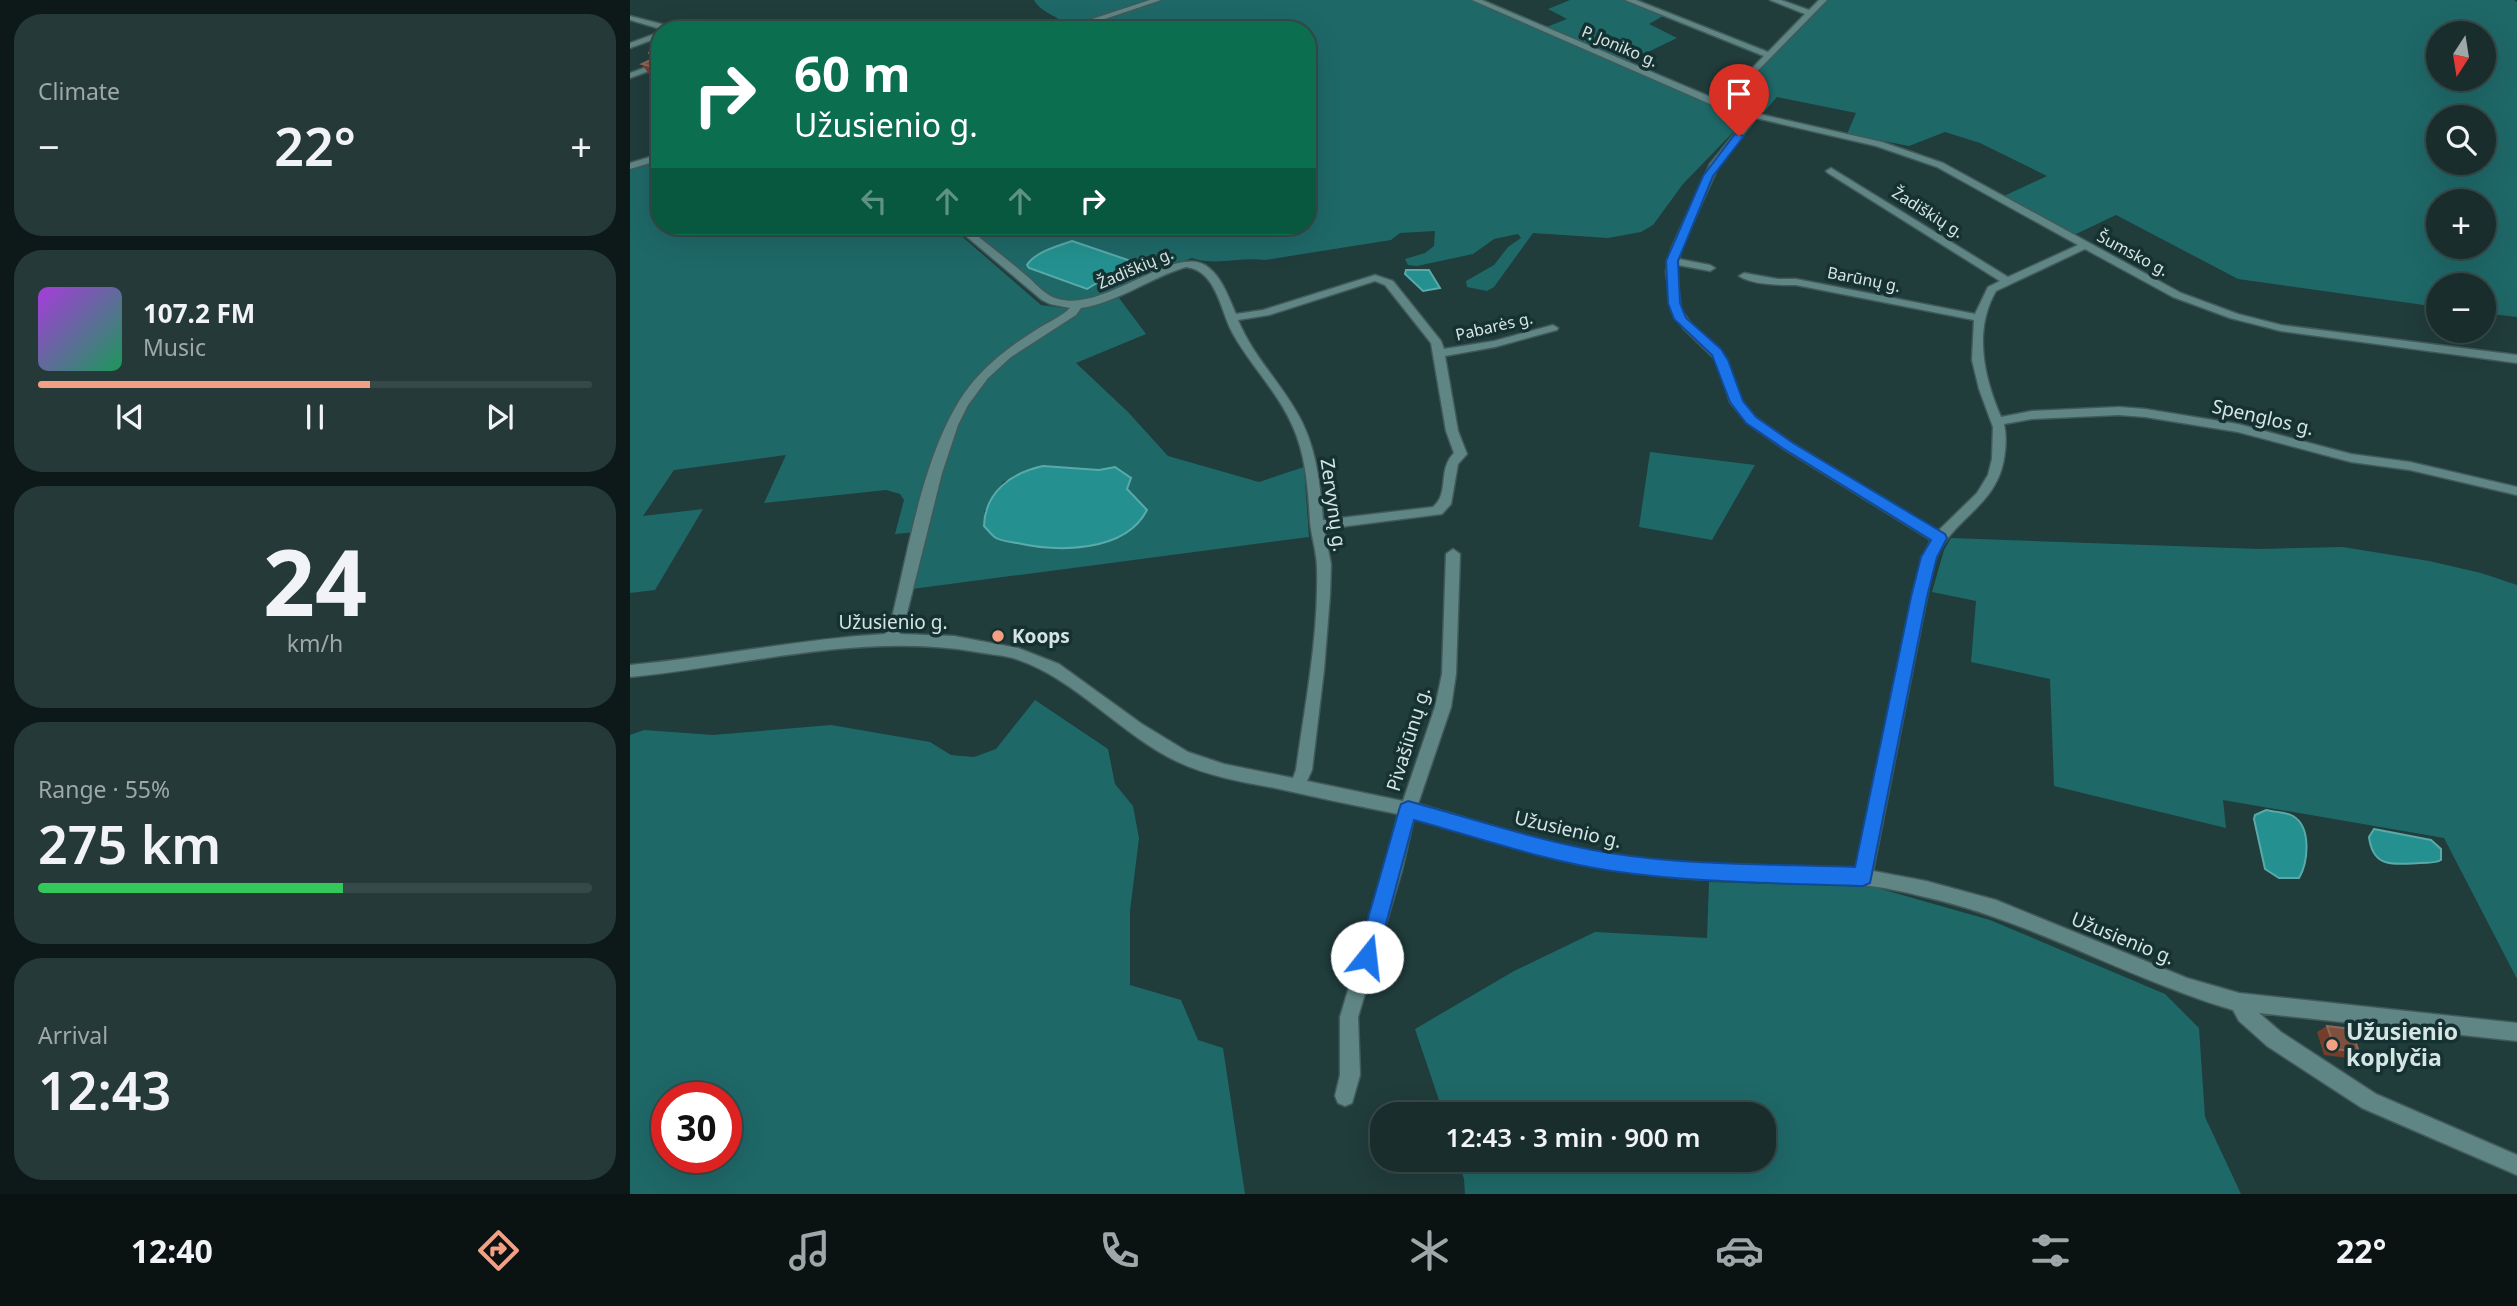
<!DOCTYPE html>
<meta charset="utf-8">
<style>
body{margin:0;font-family:"Noto Sans",sans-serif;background:#253938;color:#f1f3f6;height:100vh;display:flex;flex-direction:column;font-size:26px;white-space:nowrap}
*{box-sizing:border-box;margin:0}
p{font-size:23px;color:#9fa8a9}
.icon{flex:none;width:38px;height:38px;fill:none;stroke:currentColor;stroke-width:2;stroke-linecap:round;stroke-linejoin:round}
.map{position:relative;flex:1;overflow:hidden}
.details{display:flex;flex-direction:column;gap:14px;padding:14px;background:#0d1918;width:630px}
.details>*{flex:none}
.hud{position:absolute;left:21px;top:21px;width:665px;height:214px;border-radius:28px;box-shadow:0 7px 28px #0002,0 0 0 2px #364948;background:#0b6e4f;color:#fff;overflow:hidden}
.needle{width:46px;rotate:192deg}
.controls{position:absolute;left:1796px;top:21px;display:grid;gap:14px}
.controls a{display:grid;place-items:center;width:70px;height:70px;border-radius:50%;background:#182d2c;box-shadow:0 7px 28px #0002,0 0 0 2px #364948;font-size:35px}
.speed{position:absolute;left:21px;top:1082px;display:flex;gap:14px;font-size:35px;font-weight:700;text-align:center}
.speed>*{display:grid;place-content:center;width:91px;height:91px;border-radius:50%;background:#182d2c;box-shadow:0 7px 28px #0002,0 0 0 2px #364948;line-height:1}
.speed .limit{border:10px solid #d22;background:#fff;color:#111}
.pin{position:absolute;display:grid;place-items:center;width:60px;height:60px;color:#fff;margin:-72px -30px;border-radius:50% 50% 50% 0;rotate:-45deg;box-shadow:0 0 7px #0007}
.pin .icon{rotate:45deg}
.me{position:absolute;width:77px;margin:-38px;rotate:16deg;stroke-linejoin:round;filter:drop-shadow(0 0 5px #0008)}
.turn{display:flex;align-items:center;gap:24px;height:147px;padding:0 28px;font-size:32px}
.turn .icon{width:91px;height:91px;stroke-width:2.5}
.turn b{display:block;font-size:49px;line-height:60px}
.lanes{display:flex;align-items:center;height:66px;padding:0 28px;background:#0003;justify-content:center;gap:35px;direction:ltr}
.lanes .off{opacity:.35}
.big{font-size:52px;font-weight:600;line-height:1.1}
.details .tile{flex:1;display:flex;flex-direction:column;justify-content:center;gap:10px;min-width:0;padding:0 24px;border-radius:28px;background:#253938}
.details .dial{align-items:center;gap:0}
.dial b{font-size:91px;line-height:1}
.song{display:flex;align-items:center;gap:21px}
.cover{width:84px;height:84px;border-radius:10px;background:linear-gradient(135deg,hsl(280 70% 55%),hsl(150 70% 35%))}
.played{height:7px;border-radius:4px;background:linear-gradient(90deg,#f39f84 60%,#364948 60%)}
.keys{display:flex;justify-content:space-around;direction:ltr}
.heat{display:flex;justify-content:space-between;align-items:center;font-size:38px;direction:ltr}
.charge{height:10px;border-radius:5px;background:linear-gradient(90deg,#34c759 55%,#364948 0)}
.trip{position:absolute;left:740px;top:1102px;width:406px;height:70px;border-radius:28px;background:#182d2c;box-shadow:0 7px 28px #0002,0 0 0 2px #364948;font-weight:600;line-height:70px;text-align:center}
.dock{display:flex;height:112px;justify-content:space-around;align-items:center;background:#0a1212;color:#9fa8a9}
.dock .icon{width:49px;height:49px}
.dock .active{color:#f39f84}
.dock b{font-size:32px;color:#f1f3f6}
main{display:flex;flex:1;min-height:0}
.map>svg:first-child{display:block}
.green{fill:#1f6868;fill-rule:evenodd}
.water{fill:#249190;stroke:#59aaa9;stroke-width:2}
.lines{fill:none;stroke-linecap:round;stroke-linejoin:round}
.minor-casing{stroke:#415a59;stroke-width:3}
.minor{fill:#608585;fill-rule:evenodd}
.wall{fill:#753e2b}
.building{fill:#80503f;stroke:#8d6759;stroke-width:2}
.route{fill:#1a73e8;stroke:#114b97;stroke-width:2}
.poi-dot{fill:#f39f84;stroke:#163131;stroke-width:2.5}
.labels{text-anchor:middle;stroke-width:7;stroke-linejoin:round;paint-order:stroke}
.far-street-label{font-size:16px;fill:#d5e5e4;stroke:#163131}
.street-label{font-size:19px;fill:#d5e5e4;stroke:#163131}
.poi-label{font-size:19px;font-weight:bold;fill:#d5e5e4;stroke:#163131;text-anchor:start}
.near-poi-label{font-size:23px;font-weight:bold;fill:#d5e5e4;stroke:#163131;text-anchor:start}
</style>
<main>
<section class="details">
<div class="tile"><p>Climate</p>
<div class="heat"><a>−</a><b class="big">22°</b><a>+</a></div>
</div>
<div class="tile">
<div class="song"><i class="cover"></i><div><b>107.2 FM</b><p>Music</p></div></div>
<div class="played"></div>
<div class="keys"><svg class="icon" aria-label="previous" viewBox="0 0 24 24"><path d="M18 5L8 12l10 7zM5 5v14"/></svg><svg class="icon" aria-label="pause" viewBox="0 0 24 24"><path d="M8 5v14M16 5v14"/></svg><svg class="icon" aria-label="next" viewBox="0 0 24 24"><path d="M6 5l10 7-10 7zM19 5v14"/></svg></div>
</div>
<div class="tile dial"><b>24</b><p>km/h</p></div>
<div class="tile"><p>Range · 55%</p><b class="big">275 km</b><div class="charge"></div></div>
<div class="tile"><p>Arrival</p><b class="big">12:43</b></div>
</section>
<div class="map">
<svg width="1887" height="1194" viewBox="0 0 1887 1194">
<rect width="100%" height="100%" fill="#203c3b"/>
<path class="green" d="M404,0H841L909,30L937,19L918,9L940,0H993L1033,16L1019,24L1047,38L991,65L1089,108L1096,103L1197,0H1884L1887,2V317L1853,313V285H1808V307L1608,279L1486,215L1444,235L1374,196L1417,176L1350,143L1315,132L1279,146L1217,134L1226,113L1147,97L1134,112L1116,113L1108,119L1110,125L1053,184L1023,225L1011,232L978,238L903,233L864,287L857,291L837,287L836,281L864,265L878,247L891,238L888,234L864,239L843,254L787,266L778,265L775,259L795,253L804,246L805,231L770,233L761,240L635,260C611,257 584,266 562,258C517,273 470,315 421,296L335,226H677V30H441C435,18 411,14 404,0ZM1808,33H1853V79H1808ZM1808,117H1853V163H1808ZM1808,201H1853V247H1808Z
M30,161V226H320L411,305L441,309L489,298L516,334L446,363L498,412L538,456L629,482L674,467L679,537L282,589L298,531L265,534L274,500L270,494L256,490L134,503L156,455L44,470L13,516L73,509L25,590L0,593V170ZM413,466L469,470L485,467L501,478L497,489L512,504L511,521C488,538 448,555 418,547C398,541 373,522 354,512L373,482Z
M1020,452L1125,465L1082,540L1009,527Z
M1321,538L1630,549L1713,547L1799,561L1851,573L1887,585V979L1814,838L1593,800L1596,828L1424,786L1420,679L1341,662L1346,601L1302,592L1314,550Z
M405,700L478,749L485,784L503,806L509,838L500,911V985L551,1000L568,1040L593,1048L615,1194H0V735L14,730L83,735L201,725L300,742L321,755L344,757L366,749ZM37,1097H96V1157H37Z
M1079,882L1244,887L1360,920L1535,994L1569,1028L1575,1117L1611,1194H835L834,1179L828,1160H1134V1115H814L785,1029L884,971L965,932L1077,938Z"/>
<path class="water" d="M442,241L498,260L499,263L457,289L399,268L397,265C405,252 428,246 442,241Z
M776,270H799L810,288L793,291L775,274Z
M413,466L469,470L485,467L501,478L497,489L517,510C495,553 427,552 387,543C380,542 371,541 366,538C361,535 358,530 354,526C355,492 381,473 413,466Z
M1636,810C1644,812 1656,812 1663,816C1682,827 1678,863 1669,878H1649L1635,869L1624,819L1625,815Z
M1744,829L1801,840L1811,849V860C1804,864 1798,862 1790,863C1764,864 1743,869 1739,837Z"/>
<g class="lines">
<g class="minor-casing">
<path id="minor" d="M520,0H531L442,30H429Z
M842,0H852L1090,101L1134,56L995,0H1006L1138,52L1175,14L1140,0H1151L1179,10L1189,0H1197L1096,103L1112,110L1252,142L1313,163L1551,293L1608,314L1651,325L1887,355V363L1651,331L1600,318L1543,297L1455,249L1366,291C1343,330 1354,378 1371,417L1402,411L1489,407L1515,409L1608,424L1721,454L1780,462L1887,487V495L1780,470L1721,462L1608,432L1515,417L1489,415L1402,419L1374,424C1376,433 1376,442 1375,451C1370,509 1319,516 1303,566L1243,871L1296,881L1366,900L1557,978L1609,993L1887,1023V1041L1629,1013L1651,1032L1746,1094L1887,1155V1175L1732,1108L1637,1046L1609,1021L1603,1010C1498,979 1402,921 1295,897C1275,892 1253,887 1232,885C1173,879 1112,883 1052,878C960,871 873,843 784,818L772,870L728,1017L730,1075L722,1103L715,1106L708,1103L705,1096L710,1075V1017L754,870L768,814C727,806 685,797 645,788C612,782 578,776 548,762C489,734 446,678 383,658C371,655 358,654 347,652C231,632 115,666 0,677V665C85,657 170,639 255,634L263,613C281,540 297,429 350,374C367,356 388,341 409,328C419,322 432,316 440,308L420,304L412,300L324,226H335C356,243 377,259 398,277C407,285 416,296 428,299C476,313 547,240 579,268C593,279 599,299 606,314L633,310L745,275L763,281L811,341L814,349L864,341L923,325L928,328L927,330L865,347L815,356L828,431L837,454L828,464L821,504L812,514L694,529L701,564L700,595L694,670L682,770L677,781L773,801L805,707L812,674L816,554L823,549L830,554L826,674L821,707L788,804C851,822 915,844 980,854C1061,867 1144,866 1226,869L1282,597L1292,558L1301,540L1154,449L1117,423L1100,402L1087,361L1054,329L1041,310L1036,271L1042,247L1080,164L1118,117L1087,107ZM1126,118L1246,146L1307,167L1448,245L1378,277L1201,168L1196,171L1198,173L1370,281L1358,287L1345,314L1166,279H1148L1114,273L1109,276C1123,285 1149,285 1166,285L1344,320L1342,360L1349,389L1363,427L1362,459L1358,475L1347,493L1308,531L1162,443L1125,417L1112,401L1096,358L1062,325L1051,310L1046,271L1048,265L1080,271L1085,268L1080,265L1049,259L1052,247L1089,165ZM556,267C586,270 590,309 602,332C620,365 648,392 663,427C676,456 678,489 680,521C681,536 687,552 687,568C689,635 675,704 666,770L663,778L594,764L558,752L512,724L429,664L388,648L324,636L270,634L277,613L312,473L328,425L338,405L358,378L381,357L446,315L451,308C489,302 519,278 556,267ZM745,281L755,285L801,343L816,431L824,453C807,470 820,493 803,507L693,520C690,482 686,444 666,411C648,380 622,354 608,320L639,315Z
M0,16L47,28L48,30H34L0,20Z
M30,32V37L0,48V43Z
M30,62V67L0,78V73Z
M30,154V160L0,169V163Z"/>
</g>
<use href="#minor" class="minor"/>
</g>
<path class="wall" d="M30,45V82L23,80L12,64L23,59L19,53Z
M1697,1026L1729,1052L1718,1058L1694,1055L1687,1032Z"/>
<path class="building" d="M30,45V69L12,64L29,56L19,53L22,48Z
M1697,1026L1721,1029L1729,1052L1705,1049Z"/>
<path class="route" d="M1105,134L1114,136L1083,176L1048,261L1050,303L1056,318L1091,349L1098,360L1113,401L1126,417L1163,443L1315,534L1317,538L1307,557L1297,597L1240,883L1233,886C1149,883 1065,883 982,871C915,861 849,838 784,820L747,957L744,964L737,967L730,964L727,957L769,810L771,804L778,801C844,819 912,842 980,853C1061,866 1144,864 1225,867L1281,597L1291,557L1301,540L1154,449L1116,423L1100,402L1082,355L1044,319L1038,303L1036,261L1073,176Z"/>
<g class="poi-dot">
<circle cx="368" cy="636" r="7"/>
<circle cx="1702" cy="1045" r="7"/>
</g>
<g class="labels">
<g class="far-street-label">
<text transform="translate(990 46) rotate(23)" y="6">P. Joniko g.</text>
<text transform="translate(1298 212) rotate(32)" y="6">Žadiškių g.</text>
<text transform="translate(1503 253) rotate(28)" y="6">Šumsko g.</text>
<text transform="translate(505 268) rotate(-23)" y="6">Žadiškių g.</text>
<text transform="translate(1234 279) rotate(11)" y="6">Barūnų g.</text>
<text transform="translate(864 326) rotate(-13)" y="6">Pabarės g.</text>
</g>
<g class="street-label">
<text transform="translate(1633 417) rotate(13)" y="7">Spenglos g.</text>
<text transform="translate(704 505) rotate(82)" y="7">Zervynų g.</text>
<text x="263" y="629">Užusienio g.</text>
<text transform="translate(778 739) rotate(-73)" y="7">Pivašiūnų g.</text>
<text transform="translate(938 829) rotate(13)" y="7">Užusienio g.</text>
<text transform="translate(1493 938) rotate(22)" y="7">Užusienio g.</text>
</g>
<g class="poi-label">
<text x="382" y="643">Koops</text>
</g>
<g class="near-poi-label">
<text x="1716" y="1040">Užusienio<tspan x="1716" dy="26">koplyčia</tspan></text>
</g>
</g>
</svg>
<div class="controls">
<a><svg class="needle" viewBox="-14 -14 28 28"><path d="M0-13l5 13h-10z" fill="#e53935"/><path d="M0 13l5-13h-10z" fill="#9fa8a9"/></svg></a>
<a><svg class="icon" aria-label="search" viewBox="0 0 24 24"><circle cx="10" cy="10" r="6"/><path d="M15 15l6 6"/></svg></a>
<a>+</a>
<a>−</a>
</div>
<div class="speed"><div class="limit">30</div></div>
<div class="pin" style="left:1109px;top:136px;background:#d93025"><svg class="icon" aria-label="arrive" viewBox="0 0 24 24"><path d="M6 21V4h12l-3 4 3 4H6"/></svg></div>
<svg class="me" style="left:737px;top:957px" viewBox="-20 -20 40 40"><circle r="19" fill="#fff"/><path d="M0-13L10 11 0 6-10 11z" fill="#1a73e8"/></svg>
<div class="trip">12:43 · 3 min · 900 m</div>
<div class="hud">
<div class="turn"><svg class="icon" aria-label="right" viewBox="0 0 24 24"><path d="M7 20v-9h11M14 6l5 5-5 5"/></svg><div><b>60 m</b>Užusienio g.</div></div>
<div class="lanes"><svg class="icon off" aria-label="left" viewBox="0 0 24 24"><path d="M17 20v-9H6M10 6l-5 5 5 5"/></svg><svg class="icon off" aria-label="ahead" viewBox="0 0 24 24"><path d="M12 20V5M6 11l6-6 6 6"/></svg><svg class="icon off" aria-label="ahead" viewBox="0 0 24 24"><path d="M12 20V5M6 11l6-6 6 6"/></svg><svg class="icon" aria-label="right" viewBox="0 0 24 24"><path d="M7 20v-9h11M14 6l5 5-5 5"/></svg></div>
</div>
</div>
</main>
<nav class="dock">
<b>12:40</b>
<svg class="icon active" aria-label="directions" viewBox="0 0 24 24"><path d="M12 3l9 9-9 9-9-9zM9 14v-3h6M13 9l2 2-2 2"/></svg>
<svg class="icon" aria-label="music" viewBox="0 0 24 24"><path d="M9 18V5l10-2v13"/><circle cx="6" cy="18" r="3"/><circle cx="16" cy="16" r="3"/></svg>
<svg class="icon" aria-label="phone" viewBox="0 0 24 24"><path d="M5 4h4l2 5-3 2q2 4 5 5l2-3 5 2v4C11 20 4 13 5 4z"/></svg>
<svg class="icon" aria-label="climate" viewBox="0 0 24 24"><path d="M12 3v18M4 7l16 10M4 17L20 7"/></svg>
<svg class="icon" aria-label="car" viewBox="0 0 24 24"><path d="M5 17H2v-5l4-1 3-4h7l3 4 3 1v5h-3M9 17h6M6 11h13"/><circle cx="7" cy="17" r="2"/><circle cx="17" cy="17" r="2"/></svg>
<svg class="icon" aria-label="filters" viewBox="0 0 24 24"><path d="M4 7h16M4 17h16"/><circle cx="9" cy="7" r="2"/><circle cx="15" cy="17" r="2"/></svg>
<b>22°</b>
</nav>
